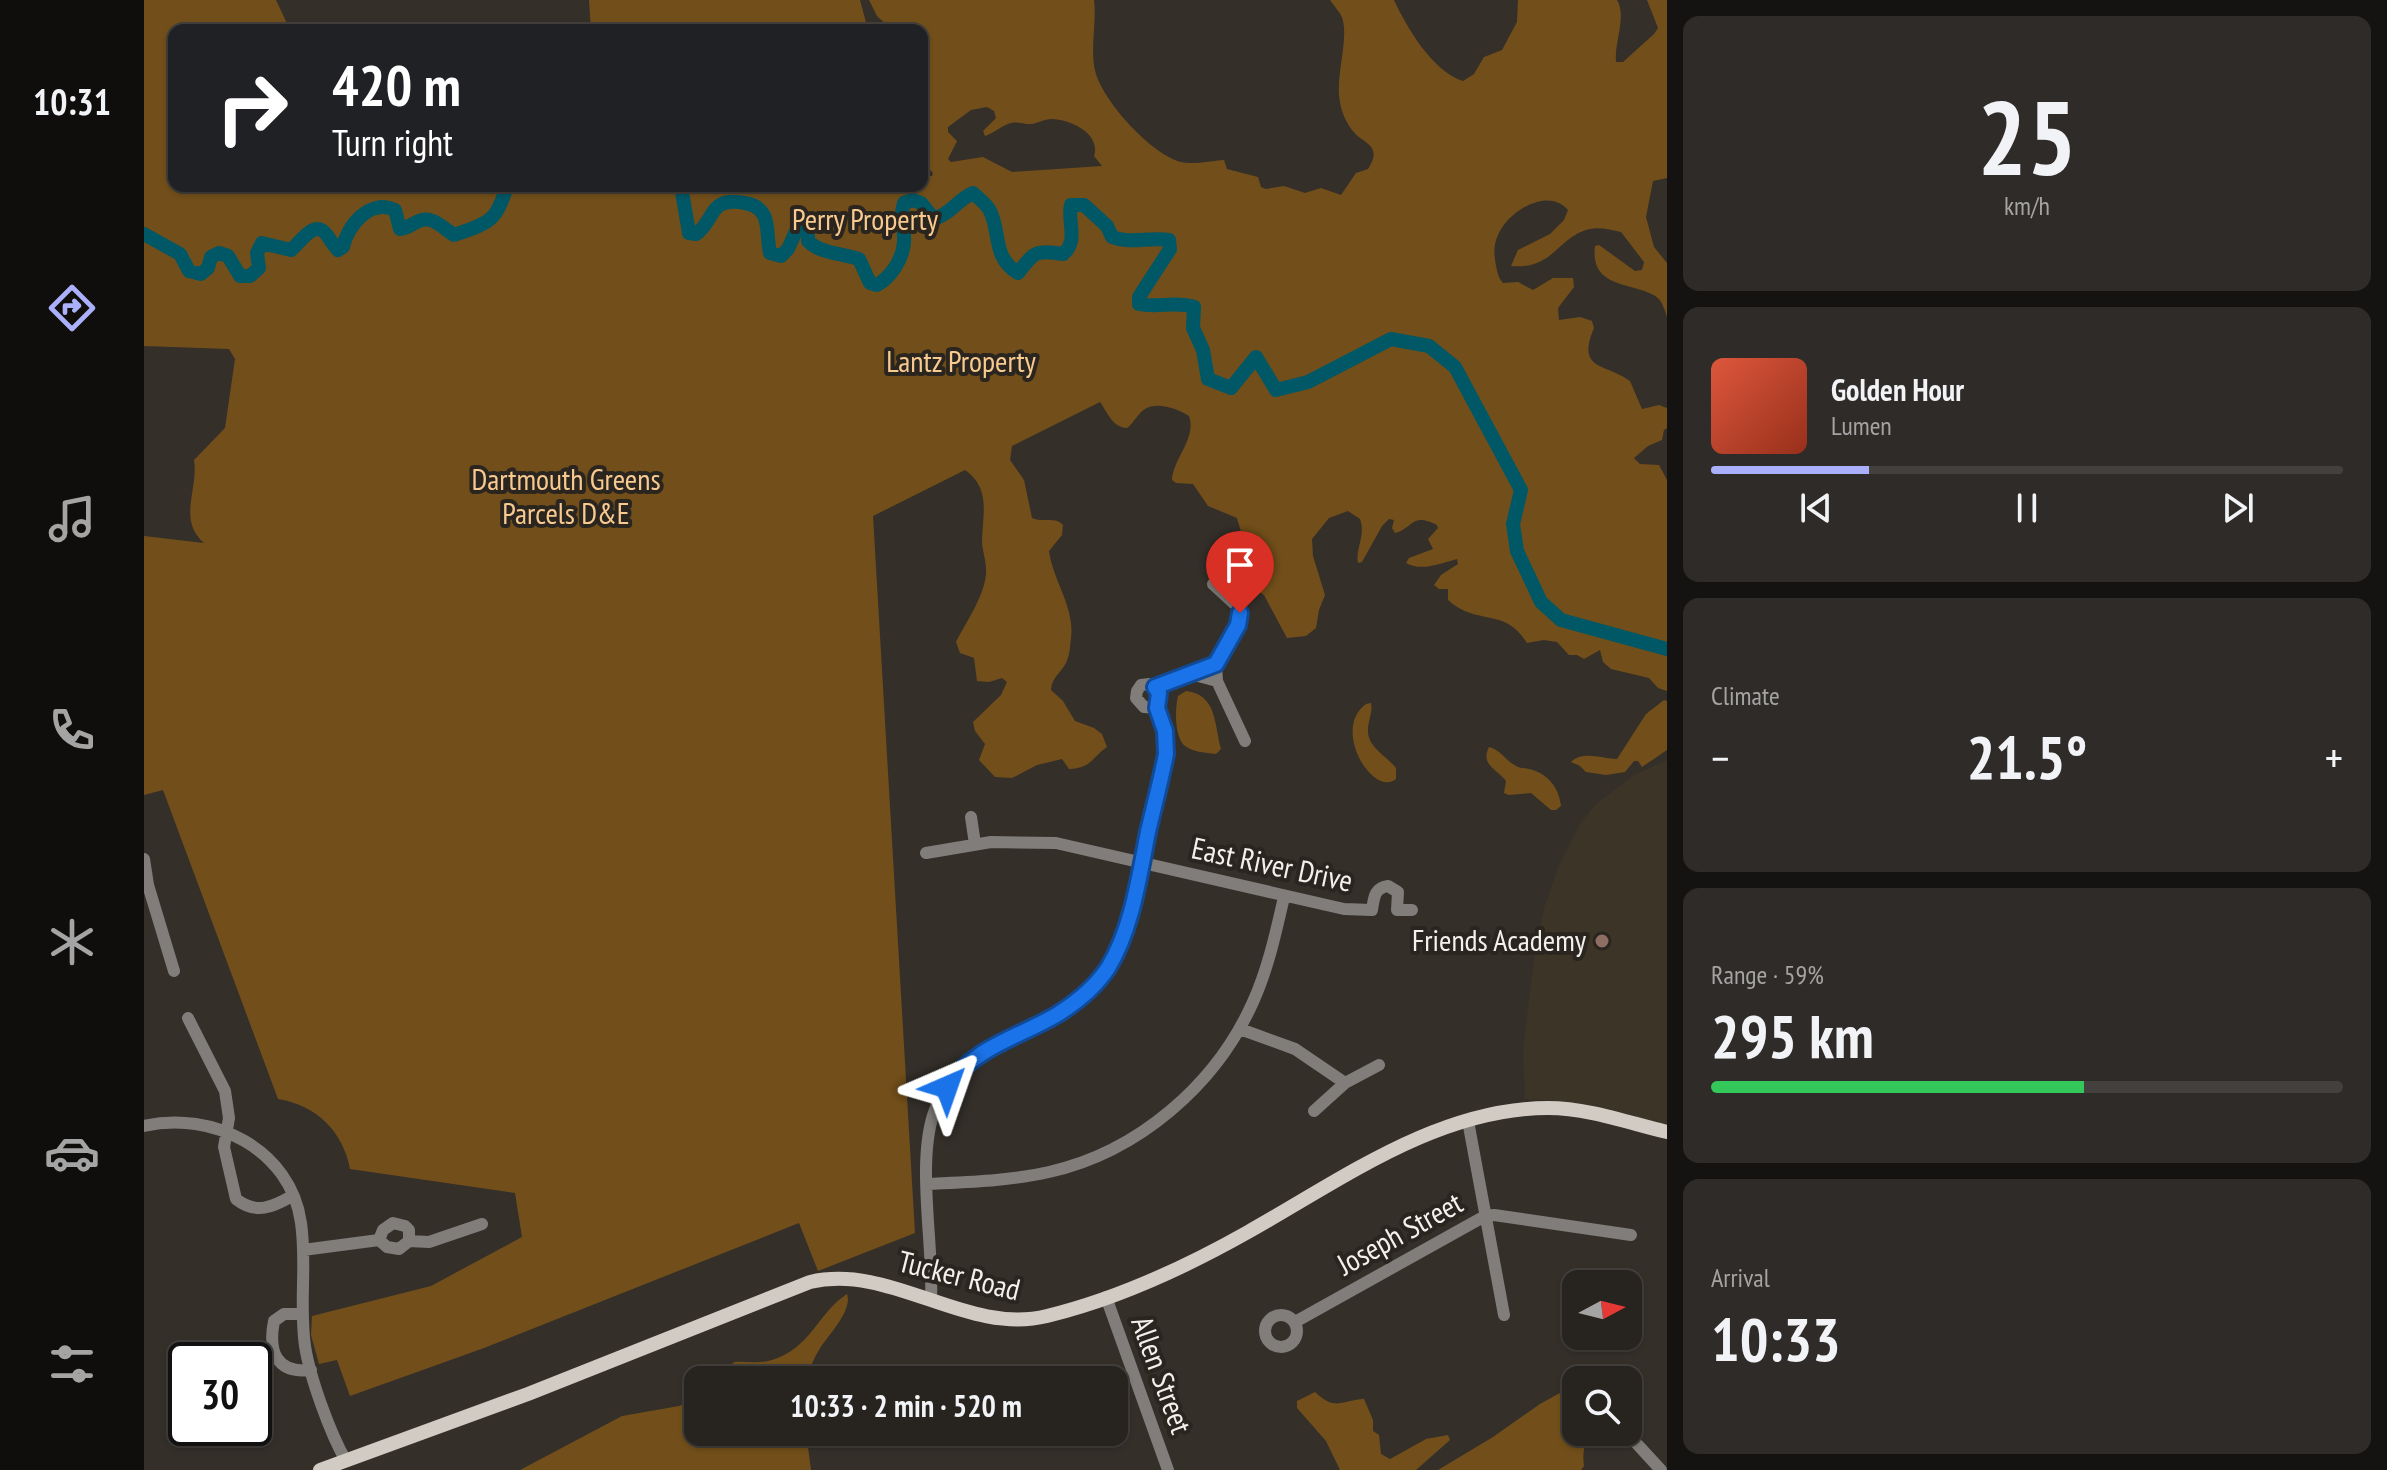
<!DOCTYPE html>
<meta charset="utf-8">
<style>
body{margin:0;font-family:"PT Sans Narrow",sans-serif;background:#2f2b28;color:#f1f3f6;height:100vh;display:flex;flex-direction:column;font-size:30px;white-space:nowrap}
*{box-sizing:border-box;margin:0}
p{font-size:26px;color:#a4a4a4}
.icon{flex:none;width:44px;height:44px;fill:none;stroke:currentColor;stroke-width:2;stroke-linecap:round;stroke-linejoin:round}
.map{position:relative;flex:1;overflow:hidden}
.details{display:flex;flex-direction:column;gap:16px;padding:16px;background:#151311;width:720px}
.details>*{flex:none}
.guide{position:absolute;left:24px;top:24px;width:760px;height:168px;border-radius:16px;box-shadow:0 2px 6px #0004,0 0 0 2px #43403d;background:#202124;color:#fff;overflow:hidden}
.needle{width:52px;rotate:83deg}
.buttons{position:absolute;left:1418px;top:1270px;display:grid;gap:16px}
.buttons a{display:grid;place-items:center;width:80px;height:80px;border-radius:16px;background:#27231f;box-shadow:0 2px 6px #0004,0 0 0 2px #43403d;font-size:40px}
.speed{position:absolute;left:24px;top:1342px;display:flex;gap:16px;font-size:40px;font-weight:700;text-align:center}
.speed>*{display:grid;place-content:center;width:104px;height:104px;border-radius:50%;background:#27231f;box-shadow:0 2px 6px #0004,0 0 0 2px #43403d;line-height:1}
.speed .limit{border:4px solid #111;border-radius:12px;background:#fff;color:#111}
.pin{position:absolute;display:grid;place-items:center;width:68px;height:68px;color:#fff;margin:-82px -34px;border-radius:50% 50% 50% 0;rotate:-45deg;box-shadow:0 0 8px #0007}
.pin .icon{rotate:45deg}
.me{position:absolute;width:88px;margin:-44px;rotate:43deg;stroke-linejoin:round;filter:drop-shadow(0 0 6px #0008)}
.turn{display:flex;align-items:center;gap:28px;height:168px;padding:0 32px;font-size:36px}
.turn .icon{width:104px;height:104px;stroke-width:2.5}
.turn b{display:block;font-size:56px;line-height:68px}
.big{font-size:60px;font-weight:700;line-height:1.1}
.details .widget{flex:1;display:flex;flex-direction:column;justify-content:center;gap:12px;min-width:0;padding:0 28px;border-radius:16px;background:#2f2b28}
.details .dial{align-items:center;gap:0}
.dial b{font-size:104px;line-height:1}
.song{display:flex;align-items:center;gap:24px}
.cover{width:96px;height:96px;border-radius:12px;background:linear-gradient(135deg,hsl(10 70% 55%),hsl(10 70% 35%))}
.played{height:8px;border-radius:4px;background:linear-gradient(90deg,#aab0fb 25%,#43403d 25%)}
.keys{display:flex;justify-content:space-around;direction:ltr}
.heat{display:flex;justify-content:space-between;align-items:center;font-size:44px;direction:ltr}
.charge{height:12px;border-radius:6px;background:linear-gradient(90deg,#34c759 59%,#43403d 0)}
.trip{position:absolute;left:540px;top:1366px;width:444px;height:80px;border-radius:16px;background:#27231f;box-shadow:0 2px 6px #0004,0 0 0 2px #43403d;font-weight:700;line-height:80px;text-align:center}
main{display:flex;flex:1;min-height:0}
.tab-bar{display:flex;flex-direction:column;width:144px;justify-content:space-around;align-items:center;background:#100e0c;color:#a4a4a4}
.tab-bar .icon{width:56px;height:56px}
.tab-bar .active{color:#aab0fb}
.tab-bar b{font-size:36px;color:#f1f3f6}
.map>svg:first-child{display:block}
.built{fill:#3d3428}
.green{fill:#724f1a;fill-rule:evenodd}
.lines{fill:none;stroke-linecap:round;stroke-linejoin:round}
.river{stroke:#005765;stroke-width:14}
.minor{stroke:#807d7a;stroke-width:12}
.major{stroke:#d1cbc4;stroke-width:14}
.route-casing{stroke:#114b97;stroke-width:20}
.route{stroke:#1a73e8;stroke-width:14}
.education-dot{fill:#8d6e63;stroke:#2a251f;stroke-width:3}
.labels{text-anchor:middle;stroke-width:8;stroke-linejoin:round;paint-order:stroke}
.park-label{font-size:30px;fill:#f8ca8f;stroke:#2a251f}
.street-label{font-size:30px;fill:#f4f1ed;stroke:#2a251f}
.poi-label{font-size:30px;fill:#f4f1ed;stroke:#2a251f;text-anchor:end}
</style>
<main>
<nav class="tab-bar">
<b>10:31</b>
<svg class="icon active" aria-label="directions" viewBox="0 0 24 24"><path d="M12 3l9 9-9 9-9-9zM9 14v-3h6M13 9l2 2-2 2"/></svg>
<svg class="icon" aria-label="music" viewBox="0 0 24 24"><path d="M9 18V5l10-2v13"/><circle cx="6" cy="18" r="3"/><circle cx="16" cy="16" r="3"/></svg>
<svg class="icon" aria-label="phone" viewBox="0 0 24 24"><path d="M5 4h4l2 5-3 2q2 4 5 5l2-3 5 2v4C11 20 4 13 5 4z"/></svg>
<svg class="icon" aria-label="climate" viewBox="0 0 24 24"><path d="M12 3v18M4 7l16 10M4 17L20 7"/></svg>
<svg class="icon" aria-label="car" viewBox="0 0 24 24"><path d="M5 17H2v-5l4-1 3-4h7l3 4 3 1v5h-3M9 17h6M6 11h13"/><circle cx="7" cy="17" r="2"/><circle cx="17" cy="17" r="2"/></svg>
<svg class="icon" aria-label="filters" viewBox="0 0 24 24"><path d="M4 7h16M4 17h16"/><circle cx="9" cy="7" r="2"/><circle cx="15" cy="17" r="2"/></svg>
</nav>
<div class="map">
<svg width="1523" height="1470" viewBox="0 0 1523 1470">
<rect width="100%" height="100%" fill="#342f29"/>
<path class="built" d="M1523,760V1129L1415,1101L1381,1099L1379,1050L1391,950L1400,908L1413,870L1437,822L1451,805L1488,776Z"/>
<path class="green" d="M0,0H132L146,30H30V186H778V176H788L789,173L778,161V30H748L733,16L725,0H950C953,24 945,52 952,74C961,103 1007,154 1037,162C1049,165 1067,161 1080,160L1083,169L1114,177L1117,187L1122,189L1140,186L1161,193L1177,188L1197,195L1212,173L1224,169C1240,144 1218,144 1208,130C1202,122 1197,111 1196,102C1191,77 1204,44 1199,21C1198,14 1190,6 1186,0H1250C1263,28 1289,72 1319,81L1330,74L1340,57L1358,50L1373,22L1374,0H1473C1483,16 1470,43 1472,62H1479L1510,34L1514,28L1503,0H1523V178L1509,181L1502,217L1510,247L1523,263V317C1521,311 1519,304 1515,299C1496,281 1445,292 1451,246L1455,245L1491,271L1498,270L1500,262L1477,232C1467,230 1456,227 1446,229C1414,236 1410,270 1367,266L1374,250L1406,234L1420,220L1424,210C1404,186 1363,212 1354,235C1349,246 1350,255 1352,266C1354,274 1354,277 1359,283L1374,282L1389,290L1409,278H1429L1430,287L1414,308L1415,320L1436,317L1448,321L1450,328C1432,371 1461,363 1486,381L1498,409L1515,405L1523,408V428L1520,430L1518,440L1504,446L1490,458L1496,464L1515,465L1523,480V691L1514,688L1505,678L1467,669L1459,662L1456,650L1440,659L1433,655H1425L1413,642L1400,640L1383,643C1360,606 1334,627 1304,600V589H1295L1290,585L1297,575L1314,564L1313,559C1297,563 1278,572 1262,563L1265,558L1289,549L1284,539L1294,528L1293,525C1267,512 1270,528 1251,533L1248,528L1250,520L1245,519L1238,526L1218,562L1214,563C1211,550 1222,535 1216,519L1204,511L1185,518L1168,539L1169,556L1181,595L1175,610L1172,628L1162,636L1143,638L1120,595L1096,580L1103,553L1093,518L1064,506L1049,484L1032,483L1028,480C1029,459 1053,438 1045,416C1035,409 1013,401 1001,409C994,413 990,423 983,428C968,427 964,413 956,402L868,446L866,460L880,480L888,518C899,523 911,516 919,525L918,535L905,551C909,581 931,607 927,638C926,646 926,655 922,663C916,674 908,677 907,690L919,701L931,721L950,728L958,734L963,747C947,758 948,768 925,769L918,759L893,765L868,778L851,777L835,760L841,744L831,731L829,722L857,695L863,682L858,678L845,682L833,681L830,658L816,653L812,642C822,622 840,597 842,574C843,564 839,553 838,543C838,516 848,489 821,470L729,516L771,1233L674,1271L655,1223L340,1348L206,1396L193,1360L175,1364L167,1335L168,1316L287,1286L378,1237L371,1193L206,1169C199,1131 172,1105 134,1099L19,790L0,795V536L60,543C33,520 55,488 50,460L81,428L91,359L85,349L0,346ZM843,107L850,111L852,118L839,131L841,136C850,133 856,127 864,124C871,121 876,123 883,124C892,125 899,119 908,119C928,120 957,134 950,156L958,166L868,172L839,157L807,162L804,159L813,141L804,132V127L827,110Z
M445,0H716L724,30H447Z
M1042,691C1073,695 1070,723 1077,749L1072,754C1063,753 1049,752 1041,746C1030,737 1031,708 1034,696Z
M1520,700L1523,701V750L1498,767L1494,761H1490L1481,772L1462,775L1442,772L1436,766L1427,762C1439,750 1458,759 1473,759L1502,714Z
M1222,704L1227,703C1229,712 1224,720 1224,730C1223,747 1243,756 1252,768V779C1229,798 1187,729 1222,704Z
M1345,747C1357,750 1361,760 1372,766C1375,768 1380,768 1385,769C1403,773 1415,787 1417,806L1412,810H1407L1387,793L1365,795L1360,793L1362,781C1353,769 1336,765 1345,747Z
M703,1294C709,1311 684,1335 675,1350C669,1359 666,1369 663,1380H574L590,1362C603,1361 615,1364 628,1360C667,1348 672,1315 703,1294Z
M1432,1384V1432H1453C1440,1441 1438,1451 1440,1466L1437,1470H1294L1349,1437L1396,1404Z
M1171,1392C1192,1412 1197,1400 1220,1399L1229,1420V1431L1235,1435L1237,1454L1246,1459L1282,1439L1304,1435L1306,1440L1272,1470H1196L1182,1441L1153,1408V1401Z
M554,1397V1432H662L667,1470H376L478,1416L535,1406Z"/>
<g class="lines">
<path class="river" d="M537,186L545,233L552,234C565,225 566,211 576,205C582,201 593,201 601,203C629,208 621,231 626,253L637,256L644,249L652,231L660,228L664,231V241C677,254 698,253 715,259L726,283L733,285C747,277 759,259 760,242C761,228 755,217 760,203L769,200L777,203L790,219C808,213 813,200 829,193C834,198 843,204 846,211C857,233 848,257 874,273C890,253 890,249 919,254C935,241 923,222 927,205H940L963,226L968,237C986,244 1005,237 1025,240L1026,249L995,297V304C1013,308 1032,301 1050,307L1049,328L1059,350L1064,379L1087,388L1112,357L1132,390L1164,382L1247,339L1285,346L1311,367L1377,490L1369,524L1373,551L1397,602L1417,620L1523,649
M0,234L36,254L45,271L57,274L64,268L67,257L75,253L84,256L96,276H106L115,268L113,253L118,243L147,250C157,242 170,219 182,234C186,239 189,245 194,250L199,247C203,226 226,198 251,210L256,229C265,228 267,224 275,221C288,215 299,228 310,235C321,231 343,225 350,215C357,207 359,195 364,186"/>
<path class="minor" d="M1069,584L1095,608L1097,618L1072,664
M1073,681L1101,741
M1011,687L1072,664L1073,681L1047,674
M827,817L831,844
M782,853L847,842L912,843L1200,909L1228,910C1230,898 1230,888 1244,886L1254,892L1253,910H1268
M0,859L4,885L30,971
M44,1018L81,1091L85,1118L80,1147L92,1199C112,1215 129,1207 148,1196
M1096,1029L1151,1049L1201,1083L1170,1111
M1201,1083L1235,1065
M1324,1121L1360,1315
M0,1126C68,1110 147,1149 157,1223C163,1264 155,1305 161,1346C166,1378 186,1433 202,1461
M784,1184C824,1182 866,1181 905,1172C994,1152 1072,1085 1109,1002C1124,969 1132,932 1140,897
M265,1241L285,1242L338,1224
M159,1250L235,1240L239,1230L249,1223L261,1226L265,1230V1241L255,1249L243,1247L235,1240
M962,1297L1024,1470
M787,1300C790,1244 771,1157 792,1107C820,1041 879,1043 928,1004C982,962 991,894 1005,831C1011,804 1019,777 1022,748L1021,731L1013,708L1000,707L992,698L993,691L997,685L1006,684C1018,689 1015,697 1013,708
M159,1314H140L130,1321C124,1351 132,1374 167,1370
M1121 1331a16 16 0 1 1 32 0a16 16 0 1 1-32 0Z
M1151,1322L1341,1216L1350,1215L1487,1235
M1484,1416L1493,1408
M1482,1432L1517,1470"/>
<path class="major" d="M176,1470L384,1394L666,1282C748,1263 822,1336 903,1316C973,1299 1042,1267 1104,1232C1197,1180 1294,1108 1404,1108C1444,1108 1485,1123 1523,1132"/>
</g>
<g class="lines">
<g class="route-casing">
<path id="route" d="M803,1087C831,1046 874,1038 914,1014C933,1002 952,986 964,968C988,929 995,877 1004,832C1010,806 1017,780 1022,754L1021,731L1013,708L1015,693L1011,687L1072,664L1094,625L1096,613"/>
</g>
<use href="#route" class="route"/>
</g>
<circle class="education-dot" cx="1458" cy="941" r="8"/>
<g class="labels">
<g class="park-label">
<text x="721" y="230">Perry Property</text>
<text x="817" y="372">Lantz Property</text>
<text x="422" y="490">Dartmouth Greens<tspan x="422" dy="34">Parcels D&amp;E</tspan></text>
</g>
<g class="street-label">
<text transform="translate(1128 865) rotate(12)" y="10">East River Drive</text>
<text transform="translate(1256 1234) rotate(-29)" y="10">Joseph Street</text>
<text transform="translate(815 1276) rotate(14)" y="10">Tucker Road</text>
<text transform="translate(1017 1375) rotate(70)" y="10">Allen Street</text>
</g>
<g class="poi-label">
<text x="1442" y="951">Friends Academy</text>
</g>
</g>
</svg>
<div class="buttons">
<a><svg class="needle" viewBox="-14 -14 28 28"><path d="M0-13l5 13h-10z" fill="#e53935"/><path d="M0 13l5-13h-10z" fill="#a4a4a4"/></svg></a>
<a><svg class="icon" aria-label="search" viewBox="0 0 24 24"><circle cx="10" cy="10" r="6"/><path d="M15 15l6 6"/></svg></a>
</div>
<div class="speed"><div class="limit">30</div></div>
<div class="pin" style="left:1096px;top:613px;background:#d93025"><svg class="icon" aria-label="arrive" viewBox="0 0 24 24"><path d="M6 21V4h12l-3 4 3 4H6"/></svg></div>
<svg class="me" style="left:803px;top:1087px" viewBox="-20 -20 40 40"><path d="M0-17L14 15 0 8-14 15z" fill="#1a73e8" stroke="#fff" stroke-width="4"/></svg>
<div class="trip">10:33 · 2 min · 520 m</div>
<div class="guide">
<div class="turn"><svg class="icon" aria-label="right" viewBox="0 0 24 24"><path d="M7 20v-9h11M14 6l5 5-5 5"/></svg><div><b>420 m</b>Turn right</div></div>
</div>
</div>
<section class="details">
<div class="widget dial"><b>25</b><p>km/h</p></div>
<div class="widget">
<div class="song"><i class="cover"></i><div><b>Golden Hour</b><p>Lumen</p></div></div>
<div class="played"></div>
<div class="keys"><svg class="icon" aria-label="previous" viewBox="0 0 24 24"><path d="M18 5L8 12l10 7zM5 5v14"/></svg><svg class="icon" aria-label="pause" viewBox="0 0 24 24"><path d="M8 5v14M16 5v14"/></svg><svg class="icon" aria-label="next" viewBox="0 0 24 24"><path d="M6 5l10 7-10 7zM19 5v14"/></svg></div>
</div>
<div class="widget"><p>Climate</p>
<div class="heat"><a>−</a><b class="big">21.5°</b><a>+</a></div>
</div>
<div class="widget"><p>Range · 59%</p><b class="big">295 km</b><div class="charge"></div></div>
<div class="widget"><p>Arrival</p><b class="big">10:33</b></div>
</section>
</main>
